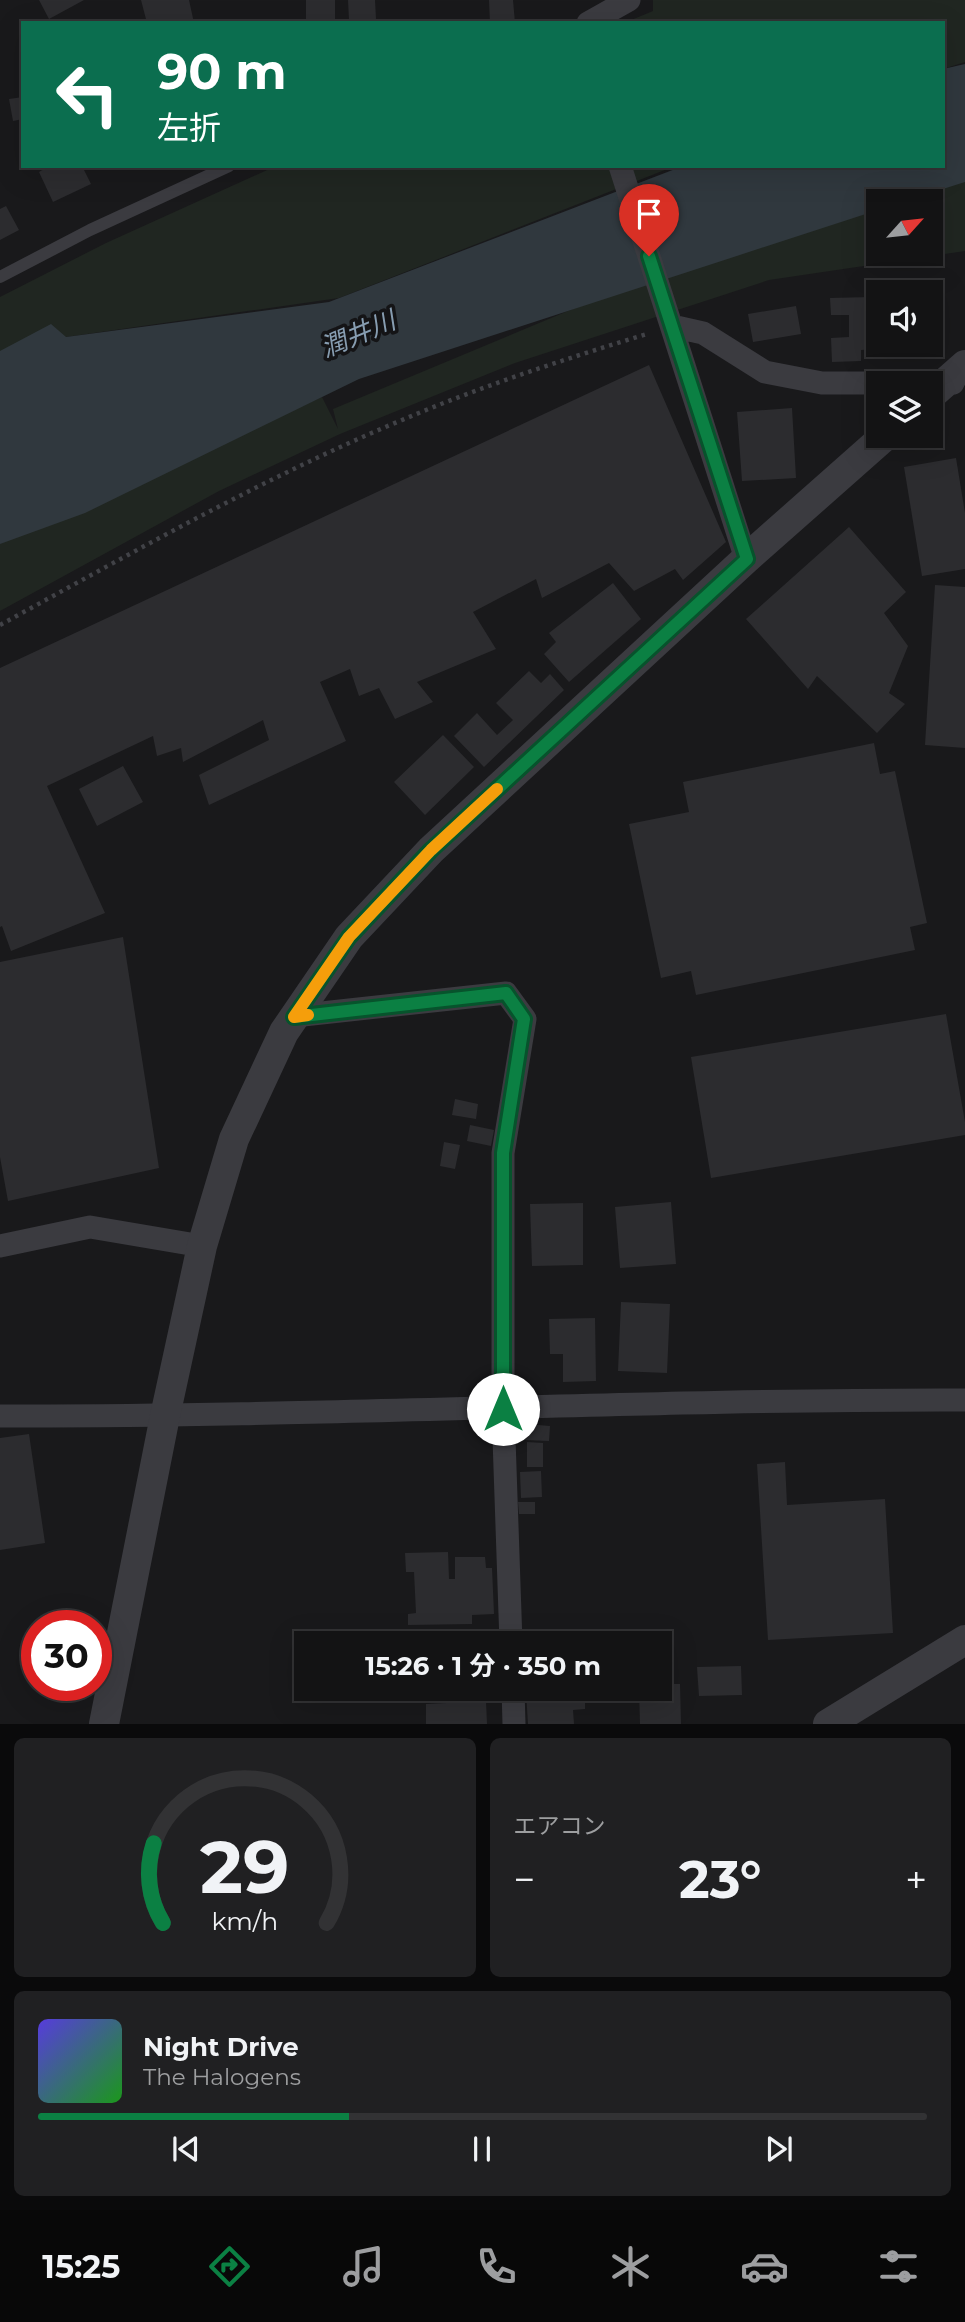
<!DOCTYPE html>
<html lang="ja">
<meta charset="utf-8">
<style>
body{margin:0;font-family:Montserrat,"Noto Sans JP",sans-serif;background:#202022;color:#f1f3f6;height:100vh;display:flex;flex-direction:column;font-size:26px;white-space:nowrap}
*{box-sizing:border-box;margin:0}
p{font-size:23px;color:#9d9ea0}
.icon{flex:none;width:38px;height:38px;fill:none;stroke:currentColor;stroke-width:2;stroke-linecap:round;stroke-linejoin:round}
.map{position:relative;height:1724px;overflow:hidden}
.details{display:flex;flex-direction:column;gap:14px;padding:14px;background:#0a0a0b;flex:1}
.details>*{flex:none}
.banner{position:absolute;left:21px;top:21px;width:924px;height:147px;border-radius:0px;box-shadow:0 7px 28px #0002,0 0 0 2px #323234;background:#0b6e4f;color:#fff;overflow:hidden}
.needle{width:46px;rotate:63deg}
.tools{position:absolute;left:866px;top:189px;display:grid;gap:14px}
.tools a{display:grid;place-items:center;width:77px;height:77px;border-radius:0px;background:#131314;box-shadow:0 7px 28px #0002,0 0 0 2px #323234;font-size:35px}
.speed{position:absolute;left:21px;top:1610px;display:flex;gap:14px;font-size:35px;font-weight:700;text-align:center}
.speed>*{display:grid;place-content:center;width:91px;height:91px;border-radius:50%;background:#131314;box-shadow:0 7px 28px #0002,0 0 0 2px #323234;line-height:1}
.speed .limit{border:10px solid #d22;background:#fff;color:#111}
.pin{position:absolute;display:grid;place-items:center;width:60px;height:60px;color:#fff;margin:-72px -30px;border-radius:50% 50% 50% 0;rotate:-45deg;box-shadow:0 0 7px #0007}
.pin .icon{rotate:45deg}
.me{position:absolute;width:77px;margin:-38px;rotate:0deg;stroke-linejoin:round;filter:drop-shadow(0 0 5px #0008)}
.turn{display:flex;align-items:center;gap:24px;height:147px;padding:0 21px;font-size:32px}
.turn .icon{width:91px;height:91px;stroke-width:2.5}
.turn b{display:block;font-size:49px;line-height:60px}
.big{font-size:52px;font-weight:700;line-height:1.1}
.details .tile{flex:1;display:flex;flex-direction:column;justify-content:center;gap:10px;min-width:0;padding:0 24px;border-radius:10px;background:#202022}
.details .dial{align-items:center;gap:0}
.dial svg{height:182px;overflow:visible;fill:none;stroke:#323234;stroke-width:7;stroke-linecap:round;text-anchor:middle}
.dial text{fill:#f1f3f6;stroke:none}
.song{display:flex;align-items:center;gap:21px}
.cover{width:84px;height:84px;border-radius:10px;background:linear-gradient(135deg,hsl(250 70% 55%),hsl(120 70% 35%))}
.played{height:7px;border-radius:4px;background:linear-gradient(90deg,#0b8043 35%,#323234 35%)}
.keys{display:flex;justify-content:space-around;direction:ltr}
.heat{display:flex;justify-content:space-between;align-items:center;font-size:38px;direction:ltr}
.details .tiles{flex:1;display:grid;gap:14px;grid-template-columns:1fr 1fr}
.tile:last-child{grid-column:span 2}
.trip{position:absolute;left:294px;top:1631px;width:378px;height:70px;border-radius:0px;background:#131314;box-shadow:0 7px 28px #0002,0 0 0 2px #323234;font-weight:700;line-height:70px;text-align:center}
.tab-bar{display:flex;height:112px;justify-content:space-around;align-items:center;background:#080808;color:#9d9ea0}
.tab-bar .icon{width:49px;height:49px}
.tab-bar .on{color:#0b8043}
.tab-bar b{font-size:32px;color:#f1f3f6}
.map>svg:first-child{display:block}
.green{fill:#202621}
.water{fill:#30383e}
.building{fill:#2c2c2f}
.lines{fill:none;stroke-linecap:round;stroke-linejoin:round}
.path{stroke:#414247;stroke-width:4.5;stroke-dasharray:3.5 5;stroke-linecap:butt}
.service{stroke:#3b3b40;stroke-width:12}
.minor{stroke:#3b3b40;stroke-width:23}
.tertiary{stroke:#3b3b40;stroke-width:30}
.route-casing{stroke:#07532c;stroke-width:18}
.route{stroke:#0b8043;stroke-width:12}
.slow{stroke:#f59e0b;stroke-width:12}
.labels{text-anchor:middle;stroke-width:7;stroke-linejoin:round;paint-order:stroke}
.water-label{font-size:26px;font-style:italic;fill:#879db1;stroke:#141416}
</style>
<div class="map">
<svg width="965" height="1724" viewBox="0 0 965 1724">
<rect width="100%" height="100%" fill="#19191b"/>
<path class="green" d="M653,0H965V62L943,69V23H624L653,11Z
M276,166H675L339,298L66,337L0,354V297L106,243Z
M965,181V251L769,280L515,363L340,434L219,491L0,611V542L322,397L338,429L333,409L731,243L878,204V254H931V201H889Z"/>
<path class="water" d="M965,64V182L905,201H878V210L359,379L85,513L0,544V351L51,324L66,337L329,302L683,166H943V69Z"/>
<path class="building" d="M39,0H84L49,19Z
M141,0H189L194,23H147Z
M306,0H335V21L306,22Z
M348,0H375L376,19L349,20Z
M489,0H513L515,23H490Z
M23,97V119L13,121L9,99Z
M49,166H82L91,184L53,202L39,172Z
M6,206L19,230L0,240V209Z
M902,279L938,280L937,333H931V292H902Z
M871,297L872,349L861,350V361L832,362L831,338L849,337V315H831L830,298Z
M796,306L801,334L753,342L748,314Z
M649,365L726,542L683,580L675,569L634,591L609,563L542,598L536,579L473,612L496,649L417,682L433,702L395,719L379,688L359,696L350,669L320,682L346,741L209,805L199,775L269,740L263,720L183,762L181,748L157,756L153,736L47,786L105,913L11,951L2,926L0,927V668Z
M792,408L796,478L742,481L737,412Z
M956,458L965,513V569L922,576L904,467Z
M849,527L906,592L884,613L908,646L889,693L905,704L877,733L817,676L808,689L746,619Z
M613,583L641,619L569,682L544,654L556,642L549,633Z
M935,585L965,587V748L925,745Z
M529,671L541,683L550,674L564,690L484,767L454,736L477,713L497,735L513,720L496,703Z
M443,735L474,767L425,815L394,782Z
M874,743L880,774L895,771L927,923L910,927L915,950L696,995L691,971L661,978L629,824L689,812L683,782Z
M123,766L143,802L97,826L79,789Z
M123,937L159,1168L8,1201L0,1157V962Z
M946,1014L965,1122V1135L711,1178L691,1057Z
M455,1099L478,1104L476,1119L452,1115Z
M470,1125L494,1130L491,1146L467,1141Z
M444,1142L460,1145L455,1169L440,1166Z
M671,1202L676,1264L620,1268L615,1207Z
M583,1203V1265L532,1266L530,1204Z
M621,1302L670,1304L667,1373L618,1371Z
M595,1318L596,1381L563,1382V1354H550L549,1319Z
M526,1424L550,1426L549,1441L525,1440Z
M29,1434L45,1543L0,1550V1438Z
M527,1442L543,1443V1467H527Z
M785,1462L787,1505L885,1499L893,1633L768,1640L757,1464Z
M541,1471L542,1497L521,1498L520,1472Z
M518,1502H535V1514H519Z
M448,1552L449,1579H455V1557H485L486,1568H492L494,1614L472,1615V1624L408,1625V1614L416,1613L414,1572H406L405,1553Z
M741,1666L742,1695L699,1696L697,1667Z
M660,1684H680L681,1724H640L639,1689H660Z
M405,1689H494V1691L405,1693Z
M570,1689H602V1696L585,1697V1709L573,1710L574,1724H528L526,1692Z
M486,1701L487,1724H426V1704Z"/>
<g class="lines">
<path class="path" d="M0,625C132,553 263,478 402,420C482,386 565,359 647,334"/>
<path class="service" d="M0,277L90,230L229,166"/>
<path class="minor" d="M588,23L629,0
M620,166L746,559
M672,326L703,333L765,372L822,383H953
M294,1016L506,993L525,1019L503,1153V1409L511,1643
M0,1246L90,1227L202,1246
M0,1416C322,1417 643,1399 965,1400
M513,1689L514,1724"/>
<path class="tertiary" d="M931,395L965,365
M104,1724L165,1416L202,1246L234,1139L284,1032L349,937L431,850L746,559L885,436
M828,1724L965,1640"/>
</g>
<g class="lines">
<g class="route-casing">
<path id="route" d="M503,1409V1153L524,1019L506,993L294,1017L349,937L431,850L747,559L649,256"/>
</g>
<use href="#route" class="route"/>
<path class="slow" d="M308,1015L294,1017L349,937L431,850L497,789"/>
</g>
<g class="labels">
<g class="water-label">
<text transform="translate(358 334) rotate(-23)" y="9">潤井川</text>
</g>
</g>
</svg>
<div class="tools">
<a><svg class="needle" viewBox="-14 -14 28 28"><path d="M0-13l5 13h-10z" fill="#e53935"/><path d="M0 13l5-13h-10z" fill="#9d9ea0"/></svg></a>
<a><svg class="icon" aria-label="sound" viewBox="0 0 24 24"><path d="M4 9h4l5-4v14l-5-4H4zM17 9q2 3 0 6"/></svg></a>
<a><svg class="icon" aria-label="layers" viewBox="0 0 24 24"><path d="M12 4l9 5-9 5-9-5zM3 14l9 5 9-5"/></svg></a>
</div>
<div class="speed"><div class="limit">30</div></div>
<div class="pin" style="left:649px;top:256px;background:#d93025"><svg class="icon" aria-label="arrive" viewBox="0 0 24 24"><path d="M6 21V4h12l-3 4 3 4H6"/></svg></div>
<svg class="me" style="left:503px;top:1409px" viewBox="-20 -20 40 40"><circle r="19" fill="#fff"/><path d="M0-13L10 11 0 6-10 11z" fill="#0b8043"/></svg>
<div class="trip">15:26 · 1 分 · 350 m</div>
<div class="banner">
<div class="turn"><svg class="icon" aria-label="left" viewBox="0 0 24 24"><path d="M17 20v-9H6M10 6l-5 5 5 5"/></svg><div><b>90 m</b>左折</div></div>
</div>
</div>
<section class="details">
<div class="tiles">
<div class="tile dial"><svg viewBox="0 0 100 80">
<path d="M14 69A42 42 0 1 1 86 69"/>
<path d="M14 69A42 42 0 0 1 10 34" stroke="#0b8043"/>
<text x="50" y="56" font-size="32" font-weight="700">29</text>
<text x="50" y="72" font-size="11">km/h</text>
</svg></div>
<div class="tile"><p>エアコン</p>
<div class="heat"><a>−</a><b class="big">23°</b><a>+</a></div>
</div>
<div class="tile">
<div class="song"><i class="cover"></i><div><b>Night Drive</b><p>The Halogens</p></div></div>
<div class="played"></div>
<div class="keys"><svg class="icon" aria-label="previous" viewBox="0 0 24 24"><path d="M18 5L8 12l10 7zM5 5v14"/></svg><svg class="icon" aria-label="pause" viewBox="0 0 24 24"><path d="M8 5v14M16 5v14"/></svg><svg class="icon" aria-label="next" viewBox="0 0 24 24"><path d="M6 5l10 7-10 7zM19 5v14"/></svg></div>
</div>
</div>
</section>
<nav class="tab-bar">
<b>15:25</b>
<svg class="icon on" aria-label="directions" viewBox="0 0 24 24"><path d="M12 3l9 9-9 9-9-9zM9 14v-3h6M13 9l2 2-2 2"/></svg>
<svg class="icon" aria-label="music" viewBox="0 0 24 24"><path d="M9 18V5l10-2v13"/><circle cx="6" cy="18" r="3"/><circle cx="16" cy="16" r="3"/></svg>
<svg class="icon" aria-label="phone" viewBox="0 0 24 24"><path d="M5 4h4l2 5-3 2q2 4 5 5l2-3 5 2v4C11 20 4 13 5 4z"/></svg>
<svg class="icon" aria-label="climate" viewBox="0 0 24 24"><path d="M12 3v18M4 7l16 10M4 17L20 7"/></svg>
<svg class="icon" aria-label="car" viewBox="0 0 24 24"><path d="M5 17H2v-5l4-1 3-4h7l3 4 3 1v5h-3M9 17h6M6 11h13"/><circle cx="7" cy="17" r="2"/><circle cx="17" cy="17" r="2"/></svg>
<svg class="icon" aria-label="filters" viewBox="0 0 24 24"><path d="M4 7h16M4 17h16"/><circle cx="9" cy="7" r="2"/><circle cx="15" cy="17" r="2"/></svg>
</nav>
